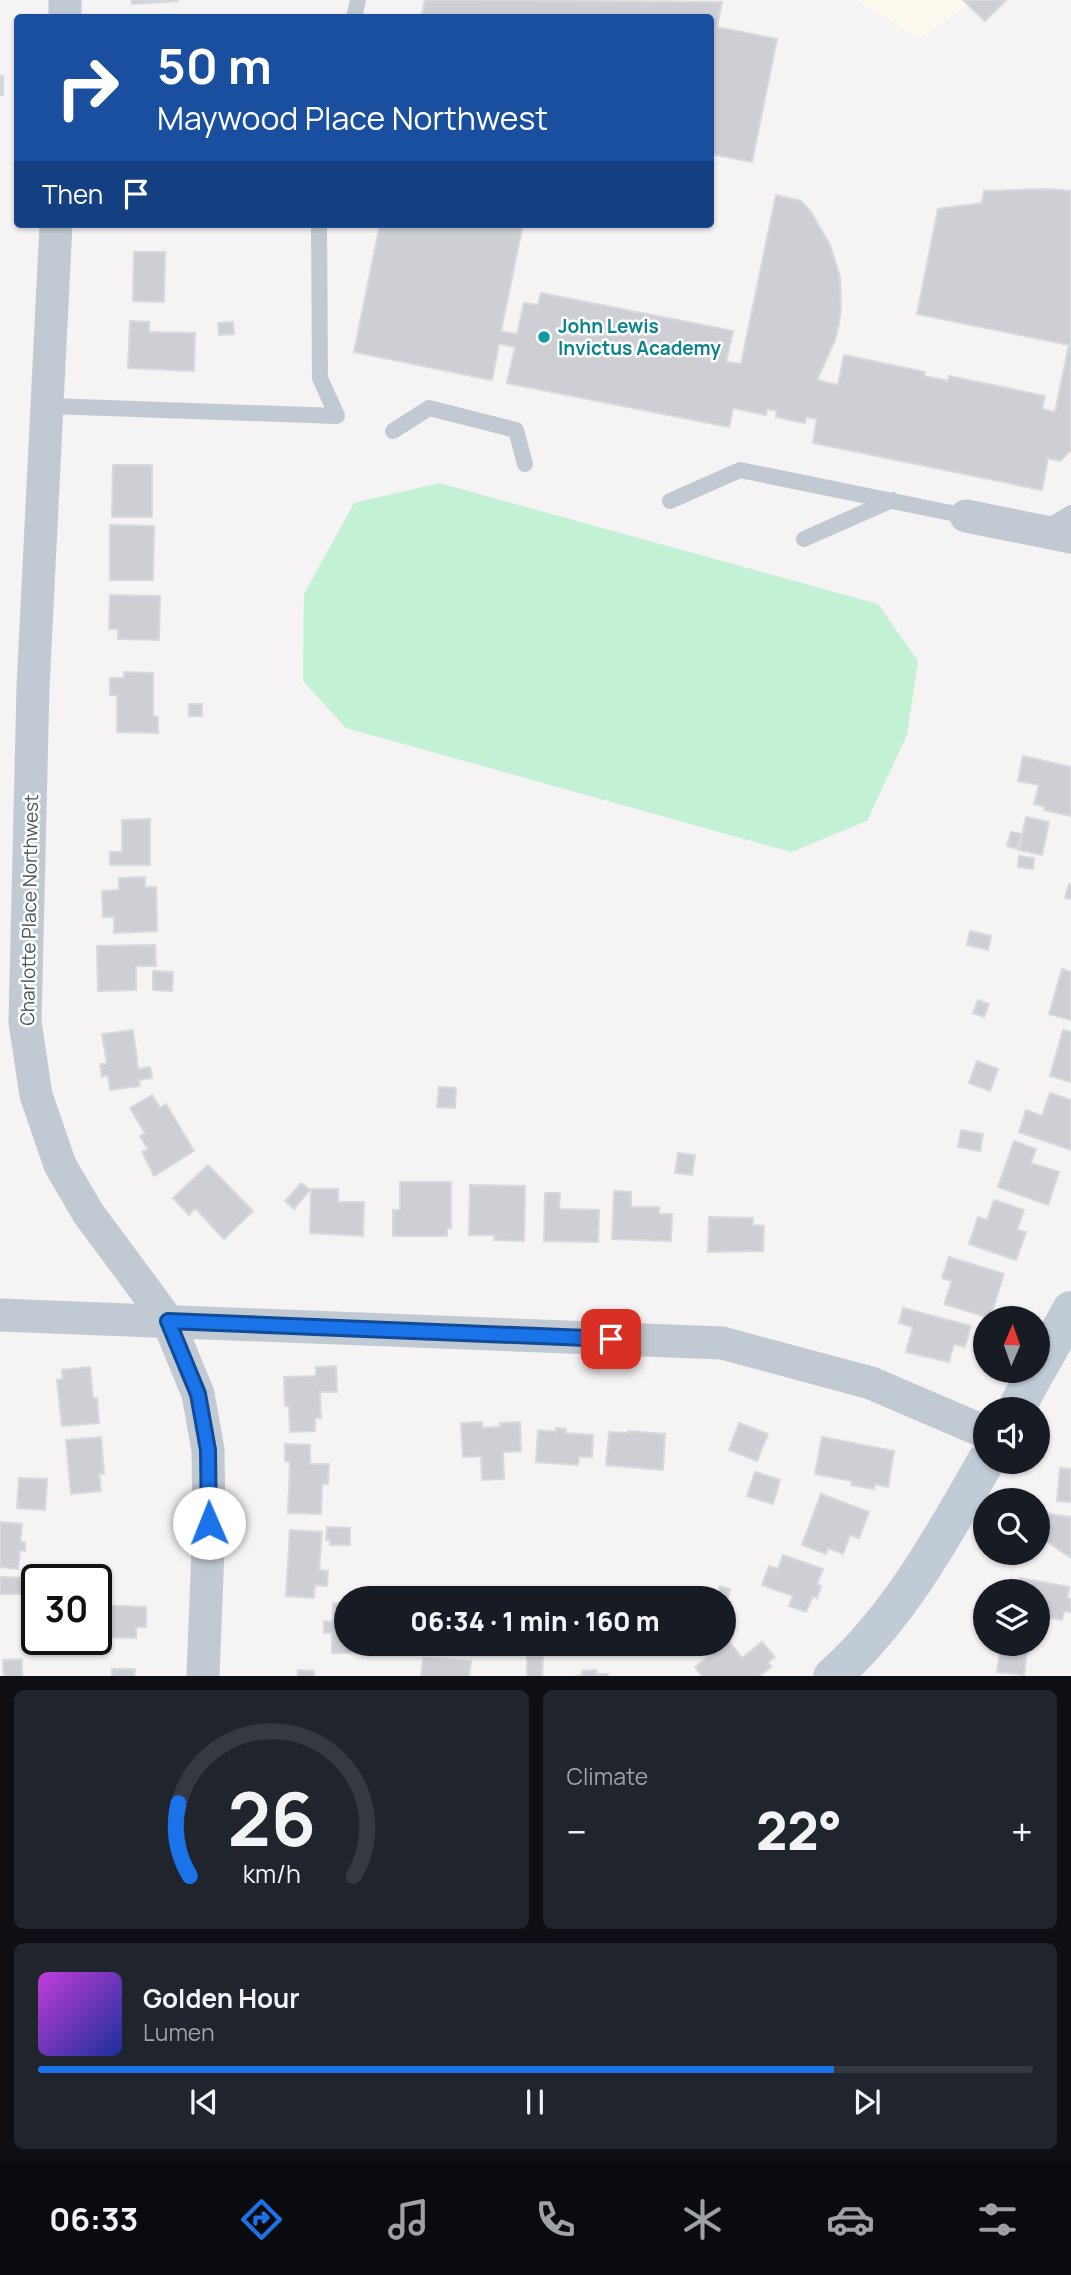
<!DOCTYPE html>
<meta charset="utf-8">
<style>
body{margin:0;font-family:Manrope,sans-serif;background:#20242c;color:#f1f3f6;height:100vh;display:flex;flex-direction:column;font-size:26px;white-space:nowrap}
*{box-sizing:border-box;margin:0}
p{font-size:23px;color:#9ea1a6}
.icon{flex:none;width:38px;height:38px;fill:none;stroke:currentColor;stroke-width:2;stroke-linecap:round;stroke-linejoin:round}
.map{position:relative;height:1676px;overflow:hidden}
.drawer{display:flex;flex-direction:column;gap:14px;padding:14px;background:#0d0f14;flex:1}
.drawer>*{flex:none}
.hud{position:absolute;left:14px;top:14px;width:700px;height:214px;border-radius:7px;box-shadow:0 2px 5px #0004;background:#1a4fa0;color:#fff;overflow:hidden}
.needle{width:46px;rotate:2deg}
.controls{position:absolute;left:973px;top:1306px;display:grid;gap:14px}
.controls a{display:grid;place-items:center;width:77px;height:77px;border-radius:50%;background:#171b24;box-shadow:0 2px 5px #0004;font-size:35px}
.speed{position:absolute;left:21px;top:1564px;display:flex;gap:14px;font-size:35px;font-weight:700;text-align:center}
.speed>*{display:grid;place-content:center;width:91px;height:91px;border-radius:50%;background:#171b24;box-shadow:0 2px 5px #0004;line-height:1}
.speed .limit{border:4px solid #111;border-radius:10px;background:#fff;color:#111}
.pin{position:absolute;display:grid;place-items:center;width:60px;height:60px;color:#fff;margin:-30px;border-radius:14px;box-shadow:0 4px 10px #0006}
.me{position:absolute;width:77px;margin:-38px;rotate:359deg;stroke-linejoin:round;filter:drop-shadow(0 0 5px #0008)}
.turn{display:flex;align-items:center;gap:24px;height:147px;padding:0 28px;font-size:32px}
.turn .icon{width:91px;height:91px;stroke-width:2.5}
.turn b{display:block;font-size:49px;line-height:60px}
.then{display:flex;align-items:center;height:66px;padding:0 28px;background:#0003;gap:14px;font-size:26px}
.big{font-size:52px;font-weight:800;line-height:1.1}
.drawer .tile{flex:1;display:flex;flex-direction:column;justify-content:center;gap:10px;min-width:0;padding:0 24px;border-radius:10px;background:#20242c}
.drawer .dial{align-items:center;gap:0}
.dial svg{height:182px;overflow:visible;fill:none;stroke:#363941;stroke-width:7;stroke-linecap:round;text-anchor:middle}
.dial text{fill:#f1f3f6;stroke:none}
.song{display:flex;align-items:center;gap:21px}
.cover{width:84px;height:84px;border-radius:10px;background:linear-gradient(135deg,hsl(290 70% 55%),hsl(230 70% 35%))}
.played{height:7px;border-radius:4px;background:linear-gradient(90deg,#1a73e8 80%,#363941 80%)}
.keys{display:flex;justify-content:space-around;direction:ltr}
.heat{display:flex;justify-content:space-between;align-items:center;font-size:38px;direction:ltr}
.drawer .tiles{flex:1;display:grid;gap:14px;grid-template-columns:1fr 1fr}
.tile:last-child{grid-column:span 2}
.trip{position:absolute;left:334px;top:1586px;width:402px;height:70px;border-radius:35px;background:#171b24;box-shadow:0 2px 5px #0004;font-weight:800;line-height:70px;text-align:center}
.dock{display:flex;height:112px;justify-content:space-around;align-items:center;background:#090b0e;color:#9ea1a6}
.dock .icon{width:49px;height:49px}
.dock .on{color:#1a73e8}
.dock b{font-size:32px;color:#f1f3f6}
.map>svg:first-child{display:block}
.commercial{fill:#fdf9ef}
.green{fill:#c3f1d5}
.building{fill:#cdcfd5;stroke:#d7d9de;stroke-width:2}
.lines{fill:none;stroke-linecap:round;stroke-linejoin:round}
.lane{stroke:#c1cad2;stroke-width:16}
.street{stroke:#c1cad2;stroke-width:33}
.secondary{stroke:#c1cbd6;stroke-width:38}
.route-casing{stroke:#114b97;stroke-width:18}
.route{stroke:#1a73e8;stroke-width:12}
.culture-dot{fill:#0f9aa8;stroke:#fff;stroke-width:2.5}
.labels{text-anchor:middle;stroke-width:5;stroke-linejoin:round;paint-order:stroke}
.culture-label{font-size:19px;font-weight:bold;fill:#0d838f;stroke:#fff;text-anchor:start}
.street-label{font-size:19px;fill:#4a5661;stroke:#fff}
</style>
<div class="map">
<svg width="1071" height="1677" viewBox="0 0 1071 1677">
<rect width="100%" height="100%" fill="#f5f3f3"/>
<path class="commercial" d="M857,0H978L918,38Z"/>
<path class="green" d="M439,483L878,604L918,661L907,735L867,821L791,852L346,728L303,681L304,594L354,503Z"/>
<path class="building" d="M132,0H178V1L132,4Z
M425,0L722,2L717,27L777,39L752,162L710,154V18H421Z
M963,0H1006L985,21Z
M0,76H3V95H0Z
M1046,189L1071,191V450L1060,461L1048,458L1042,490L813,443L817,419L806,417L805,423L776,417L777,411L767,409L766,415L733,408L729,427L507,383L515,347L499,344L492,380L354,352L380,224H523L501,331L517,334L524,303L538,305L541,293L733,331L726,362L741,364L776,195L801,201L811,212L830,245L840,277L841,308L839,324L835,340L817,380L838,385L844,355L925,372L924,376L948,381L949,376L1045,396L1042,409L1055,412L1069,345L917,314L938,209L982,203L984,191Z
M134,252H165L164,302L133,301Z
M130,321L149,322V332L195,333L194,371L128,368Z
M233,322L234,334L219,335L218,323Z
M113,465H152V517H112Z
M110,525L154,526L153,580H110Z
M110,595L160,596L159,640L118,639V629H109Z
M124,672L153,673V716L158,717V733L117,732V695H110V678H124Z
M189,704H202V716H189Z
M1023,756L1071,767V816L1044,810L1045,807L1034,804L1039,785L1018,781Z
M1026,817L1049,822L1042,855L1019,850Z
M150,819V865H110V852H122V820Z
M1011,832L1021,834L1017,849L1007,846Z
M1019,856L1034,858L1033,869L1018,867Z
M145,877V887H156L157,931L114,933V917H103L102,891L119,890V878Z
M1069,884L1071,885V899L1065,898Z
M970,931L991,936L988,950L967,945Z
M155,945L156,966H136V990L98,991L97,946Z
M1062,969L1071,972V1020L1049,1014Z
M153,971L173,972L172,991L153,990Z
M978,1000L989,1004L984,1017L973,1013Z
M133,1030L138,1069L150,1067L152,1078L139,1080L140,1086L110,1090L108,1075L102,1077L100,1064H107L102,1034Z
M1063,1030L1071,1032V1082L1050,1076Z
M977,1061L998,1069L990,1091L969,1083Z
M439,1087L456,1088L455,1108L437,1107Z
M1050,1093L1071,1100V1150L1019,1132L1026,1110L1042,1116Z
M152,1095L160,1108L166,1104L194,1151L154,1176L142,1152L148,1149L140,1136L145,1133L130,1108Z
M961,1130L983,1134L980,1151L958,1147Z
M1014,1141L1036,1149L1031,1163L1059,1172L1048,1205L998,1187Z
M678,1153L695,1155L692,1175L675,1173Z
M208,1165L253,1211L224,1239L195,1208L189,1215L173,1198Z
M400,1182H451V1228H447V1236H393V1210H400Z
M301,1183L310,1190L294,1209L285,1201Z
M470,1185L525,1186L524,1241L494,1240L495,1235H469Z
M311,1189H338V1202H364L363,1236L310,1233Z
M614,1191L631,1192V1207H659V1214H672L671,1241L612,1239Z
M545,1193H560L559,1209L599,1210L598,1242L544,1241Z
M994,1200L1024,1210L1017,1230L1026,1232L1016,1260L969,1244L978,1217L987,1220Z
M709,1217L753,1218V1225L764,1226L763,1251L708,1252Z
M949,1257L1004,1274L990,1318L944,1304L952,1281L942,1278Z
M903,1308L971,1326L965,1347L954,1344L949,1362L906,1352L913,1327L899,1323Z
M336,1366L337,1392H320L321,1418H315V1431L290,1432L289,1406H285L284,1377L316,1376V1367Z
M90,1367L93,1398H97L99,1423L62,1426L57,1380L63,1379L62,1370Z
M482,1422V1428L500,1427V1423L520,1422L521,1451L503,1452L504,1479L482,1480L481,1456L463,1457L461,1423Z
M739,1423L768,1434L757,1461L729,1450Z
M556,1428L566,1429L565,1433L593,1435L592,1457H579L578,1465L536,1462L538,1430L556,1432Z
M628,1431L665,1434L663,1470L606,1465L609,1432L628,1433Z
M101,1437L104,1474H99L101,1491L71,1494L66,1440Z
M822,1437L894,1451L888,1487L875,1484L874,1489L851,1485L852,1481L815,1474Z
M285,1444L310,1445V1464H329L328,1484H322L321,1514L288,1513L290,1462L285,1461Z
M1060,1468L1071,1469V1502L1057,1501Z
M755,1472L780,1480L773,1504L747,1496Z
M19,1478L47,1479L45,1510L17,1508Z
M821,1494L869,1512L859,1538L850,1535L843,1554L828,1548L826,1554L802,1545Z
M1042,1513L1071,1517V1558L1046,1541L1038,1539Z
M0,1522L22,1524L20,1542H25V1551L20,1550L18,1569L0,1567Z
M327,1527L350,1528V1545H330V1540H326Z
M290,1530L322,1532L319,1570L328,1571L327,1586L315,1585L314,1598L286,1596Z
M783,1555L823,1569L817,1584L821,1586L817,1598L813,1596L806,1612L789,1606L793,1596L762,1585L769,1566L778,1569Z
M0,1577L26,1578L25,1594H0Z
M1020,1578L1069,1587L1067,1598L1071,1599V1612L1064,1611L1062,1620L1038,1616V1591H1018Z
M720,1586L730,1589L726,1606L724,1598H716Z
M333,1603H346V1643L367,1644H352V1653H332V1633H324V1621L333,1622Z
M96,1605L146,1607V1627H136V1638L96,1637Z
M729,1641L742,1658L762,1642L775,1657L768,1662L771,1667L758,1677H703L695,1667Z
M424,1643H434L433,1651L423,1650Z
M1001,1643H1028L1024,1675L997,1672Z
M527,1656L543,1657L542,1677H527Z
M423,1658L471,1661L469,1677H421Z
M22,1659V1677H4L3,1660Z
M112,1669H135L134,1677H112Z
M298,1670L314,1671V1677H298Z
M596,1670V1674H608V1677H575L582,1675V1671Z"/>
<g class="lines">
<path class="lane" d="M354,18L358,0
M49,406L337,416L320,378L319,224
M393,431L429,408L516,430L525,464
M670,501L740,470L966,516
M1043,530L1071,513
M804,539L892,500"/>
<path class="street" d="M65,18V0
M56,224L33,687L25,1022L36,1095L60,1165L88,1213L168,1321L198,1394L208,1450L209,1523L203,1677
M966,516L1071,537
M0,1315L722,1343L871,1383L985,1432"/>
<path class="secondary" d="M1038,1369L1071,1310
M1016,1409L1037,1370
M832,1677C899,1617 942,1538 986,1461"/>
</g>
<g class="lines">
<g class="route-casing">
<path id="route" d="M209,1523L208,1450L198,1394L168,1321L611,1339"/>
</g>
<use href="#route" class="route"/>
</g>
<circle class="culture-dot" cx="544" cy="337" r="7"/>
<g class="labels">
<g class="culture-label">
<text x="558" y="333">John Lewis<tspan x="558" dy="22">Invictus Academy</tspan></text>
</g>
<g class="street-label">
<text transform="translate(29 910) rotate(-89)" y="7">Charlotte Place Northwest</text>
</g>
</g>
</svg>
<div class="controls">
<a><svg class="needle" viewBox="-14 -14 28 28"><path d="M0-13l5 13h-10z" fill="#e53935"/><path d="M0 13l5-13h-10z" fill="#9ea1a6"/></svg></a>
<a><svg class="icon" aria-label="sound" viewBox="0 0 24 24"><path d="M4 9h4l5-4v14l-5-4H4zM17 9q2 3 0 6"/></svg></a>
<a><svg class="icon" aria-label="search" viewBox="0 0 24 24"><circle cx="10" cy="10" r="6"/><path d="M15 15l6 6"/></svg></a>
<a><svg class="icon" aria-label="layers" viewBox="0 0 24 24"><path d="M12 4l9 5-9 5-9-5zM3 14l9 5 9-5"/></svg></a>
</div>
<div class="speed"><div class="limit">30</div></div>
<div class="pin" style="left:611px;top:1339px;background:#d93025"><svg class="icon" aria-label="arrive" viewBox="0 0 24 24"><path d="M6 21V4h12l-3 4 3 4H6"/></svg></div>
<svg class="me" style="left:209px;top:1523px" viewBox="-20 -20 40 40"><circle r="19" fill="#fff"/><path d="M0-13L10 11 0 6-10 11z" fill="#1a73e8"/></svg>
<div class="trip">06:34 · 1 min · 160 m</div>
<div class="hud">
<div class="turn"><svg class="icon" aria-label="right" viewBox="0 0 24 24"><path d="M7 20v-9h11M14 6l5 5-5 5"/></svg><div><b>50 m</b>Maywood Place Northwest</div></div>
<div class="then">Then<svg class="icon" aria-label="arrive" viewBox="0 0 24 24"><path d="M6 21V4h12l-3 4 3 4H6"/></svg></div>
</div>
</div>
<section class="drawer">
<div class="tiles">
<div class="tile dial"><svg viewBox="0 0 100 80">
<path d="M14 69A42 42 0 1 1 86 69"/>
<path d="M14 69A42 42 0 0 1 9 37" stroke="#1a73e8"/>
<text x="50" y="56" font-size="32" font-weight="700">26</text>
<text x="50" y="72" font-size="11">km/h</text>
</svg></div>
<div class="tile"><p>Climate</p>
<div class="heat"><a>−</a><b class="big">22°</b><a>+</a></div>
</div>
<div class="tile">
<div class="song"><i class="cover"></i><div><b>Golden Hour</b><p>Lumen</p></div></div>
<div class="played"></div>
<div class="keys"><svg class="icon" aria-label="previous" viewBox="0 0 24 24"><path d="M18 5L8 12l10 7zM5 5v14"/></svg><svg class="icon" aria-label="pause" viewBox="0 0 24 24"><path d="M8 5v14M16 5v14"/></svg><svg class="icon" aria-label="next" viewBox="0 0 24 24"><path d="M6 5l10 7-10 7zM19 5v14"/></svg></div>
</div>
</div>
</section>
<nav class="dock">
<b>06:33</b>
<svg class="icon on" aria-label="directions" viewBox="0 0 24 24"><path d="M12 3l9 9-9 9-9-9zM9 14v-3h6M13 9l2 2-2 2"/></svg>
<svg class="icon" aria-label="music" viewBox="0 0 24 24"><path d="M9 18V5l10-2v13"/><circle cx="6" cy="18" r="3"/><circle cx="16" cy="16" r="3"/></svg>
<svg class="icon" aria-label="phone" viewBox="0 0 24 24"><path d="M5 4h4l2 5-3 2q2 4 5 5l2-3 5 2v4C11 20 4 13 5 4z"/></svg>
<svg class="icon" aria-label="climate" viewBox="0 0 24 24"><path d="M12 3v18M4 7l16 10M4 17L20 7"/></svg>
<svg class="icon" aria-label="car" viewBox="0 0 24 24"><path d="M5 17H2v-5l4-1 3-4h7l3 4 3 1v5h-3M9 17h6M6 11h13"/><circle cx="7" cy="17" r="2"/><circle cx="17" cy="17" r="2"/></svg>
<svg class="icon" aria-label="filters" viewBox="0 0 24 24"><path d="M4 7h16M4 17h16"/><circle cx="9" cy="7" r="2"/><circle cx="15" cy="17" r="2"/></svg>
</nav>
